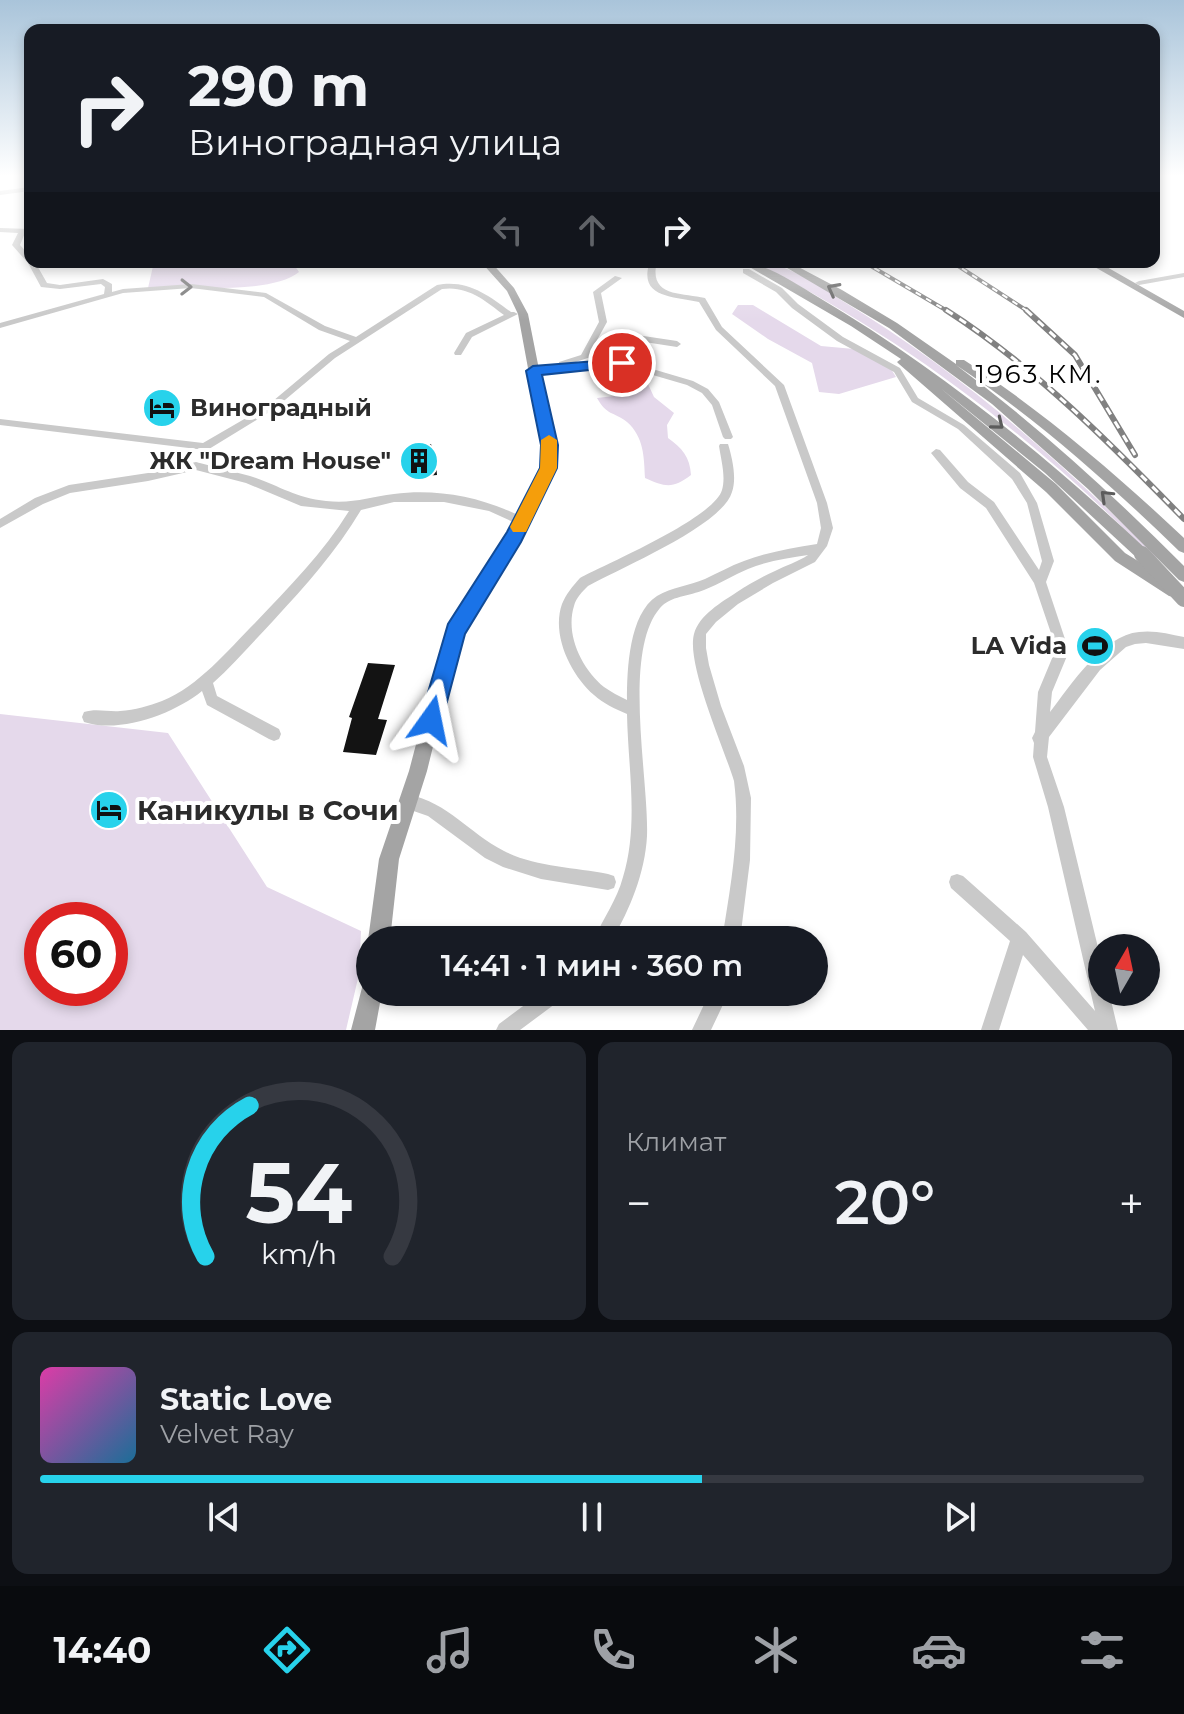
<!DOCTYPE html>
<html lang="ru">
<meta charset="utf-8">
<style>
body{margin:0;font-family:Montserrat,sans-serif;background:#20242c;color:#f1f3f6;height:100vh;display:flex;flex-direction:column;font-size:30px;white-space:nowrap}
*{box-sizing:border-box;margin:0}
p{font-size:26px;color:#9ea1a6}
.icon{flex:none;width:44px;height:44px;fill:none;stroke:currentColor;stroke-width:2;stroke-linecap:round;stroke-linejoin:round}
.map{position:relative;height:1030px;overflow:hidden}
.sheet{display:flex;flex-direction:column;gap:12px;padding:12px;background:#0d0f14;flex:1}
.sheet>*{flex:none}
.guide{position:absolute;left:24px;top:24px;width:1136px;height:244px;border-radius:16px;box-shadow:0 4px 12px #0003;background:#171b24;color:#f1f3f6;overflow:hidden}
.needle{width:52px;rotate:9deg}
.controls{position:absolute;left:1088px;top:934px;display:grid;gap:16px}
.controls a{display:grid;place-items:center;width:72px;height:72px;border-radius:50%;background:#171b24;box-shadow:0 4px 12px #0003;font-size:40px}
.speed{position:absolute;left:24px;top:902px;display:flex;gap:16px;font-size:40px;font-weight:700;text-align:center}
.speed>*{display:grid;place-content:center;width:104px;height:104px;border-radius:50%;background:#171b24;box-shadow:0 4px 12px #0003;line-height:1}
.speed .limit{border:12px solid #d22;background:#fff;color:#111}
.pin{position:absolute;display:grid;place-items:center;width:68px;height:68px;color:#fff;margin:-34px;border:4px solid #fff;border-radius:50%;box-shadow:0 2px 8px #0007}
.me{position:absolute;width:88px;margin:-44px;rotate:12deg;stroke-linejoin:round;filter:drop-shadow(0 0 6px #0008)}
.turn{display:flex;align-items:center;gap:28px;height:168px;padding:0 32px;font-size:36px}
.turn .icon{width:104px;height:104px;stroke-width:2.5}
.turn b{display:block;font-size:56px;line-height:68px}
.lanes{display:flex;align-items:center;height:76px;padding:0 32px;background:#0003;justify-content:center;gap:40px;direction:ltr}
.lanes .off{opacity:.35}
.big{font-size:60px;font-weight:600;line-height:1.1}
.sheet .tile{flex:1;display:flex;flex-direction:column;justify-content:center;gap:12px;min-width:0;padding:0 28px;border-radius:16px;background:#20242c}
.sheet .dial{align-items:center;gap:0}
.dial svg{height:208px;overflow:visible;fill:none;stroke:#363941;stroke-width:7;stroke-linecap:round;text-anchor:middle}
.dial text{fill:#f1f3f6;stroke:none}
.song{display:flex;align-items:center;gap:24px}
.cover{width:96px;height:96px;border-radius:12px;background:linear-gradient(135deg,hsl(320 70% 55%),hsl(200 70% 35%))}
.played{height:8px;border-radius:4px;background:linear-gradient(90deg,#27d2eb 60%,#363941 60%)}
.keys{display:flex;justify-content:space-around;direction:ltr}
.heat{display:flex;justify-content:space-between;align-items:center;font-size:44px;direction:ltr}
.sheet .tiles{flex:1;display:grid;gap:12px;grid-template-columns:1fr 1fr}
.tile:last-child{grid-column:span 2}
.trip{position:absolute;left:356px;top:926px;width:472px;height:80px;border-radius:40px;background:#171b24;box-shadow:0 4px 12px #0003;font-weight:600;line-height:80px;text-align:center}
.menu{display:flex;height:128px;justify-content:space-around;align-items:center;background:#090b0e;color:#9ea1a6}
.menu .icon{width:56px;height:56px}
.menu .selected{color:#27d2eb}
.menu b{font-size:36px;color:#f1f3f6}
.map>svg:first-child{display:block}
.green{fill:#e5d9eb;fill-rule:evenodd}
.building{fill:#131313}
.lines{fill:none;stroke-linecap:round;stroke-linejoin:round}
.minor{fill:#c9c9c9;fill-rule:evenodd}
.major{fill:#a4a4a4;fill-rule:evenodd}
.rail-far1-casing{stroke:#818181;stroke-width:4}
.rail-casing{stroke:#818181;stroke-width:6}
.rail-far1{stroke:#fff;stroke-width:2;stroke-dasharray:6;stroke-linecap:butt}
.rail{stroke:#fff;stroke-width:3;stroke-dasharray:8;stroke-linecap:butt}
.major-bridge{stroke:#a4a4a4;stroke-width:16}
.oneway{stroke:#737373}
.oneway2{stroke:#5c5c5c}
.route{fill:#1a73e8;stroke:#114b97;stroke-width:2}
.slow{fill:#f59e0b}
.labels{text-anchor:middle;stroke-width:8;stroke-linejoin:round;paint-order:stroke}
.poi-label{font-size:24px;font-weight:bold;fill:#2c2c2c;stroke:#fff;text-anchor:end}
.neighbourhood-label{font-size:26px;letter-spacing:2px;fill:#000;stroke:#fff}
.near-poi-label{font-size:28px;font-weight:bold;fill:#2c2c2c;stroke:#fff;text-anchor:start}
</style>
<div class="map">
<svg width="1184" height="1030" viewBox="0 0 1184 1030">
<rect width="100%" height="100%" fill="#fff"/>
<path class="green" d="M154,262H292L299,272C271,295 186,286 148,288Z
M753,262C786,262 814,283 841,300C961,372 1059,460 1158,558L1153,557C1035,439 903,336 753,262Z
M738,305H753L821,346L854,349L891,369L896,377L839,394L819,392L812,363L768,339L732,314Z
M641,379L647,382L654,397L674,413L667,425L668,438C682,448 690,457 691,475C673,489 665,487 645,478C644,457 644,437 627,422C613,411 607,416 597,398L623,395L632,381Z
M0,714L168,733L267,887L361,931L359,974L346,1030H0ZM42,920H110V988H42Z"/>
<path class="building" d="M431,444L434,454L432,464H436L437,475L413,477L415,457L410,447Z
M368,663L395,665L378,719L387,720L376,755L343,752L352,718L349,717Z"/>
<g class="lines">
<path class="minor" d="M30,187V191L0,195V191Z
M0,228L30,229V233H25L20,245L30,256V262H35L47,283L60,285L103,279L112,284V292L123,289L191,284L266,293L325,326L356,337L437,285C467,279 488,295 511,312H514L518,314L472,337L461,355H455L454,353L466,333L504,315C486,301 467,285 442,289L335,358L273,410L209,449L205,450L0,425V419L203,443L267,406L329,354L350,341L319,330L264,297L191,288L123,293L0,328V323L104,294L105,287L101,284L60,289L41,287L28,263L12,245L18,233L0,232Z
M649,264L656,266C651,297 683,293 705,298L722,327L784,385L827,503L833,528L827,546L815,562L773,583L738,604L716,622L706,634V648L709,665L721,706L744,766L751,798L750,860L740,940H722C730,888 741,834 734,781C724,748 686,664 694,634C699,615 722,602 737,592C749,584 762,577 775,571C786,565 798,562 808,555C788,558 767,561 748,569C733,575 720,584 704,590C690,596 670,596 660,608C622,652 649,779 647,836C645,873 630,909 612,940H594C603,918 617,900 623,877C639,825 628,768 627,714C615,709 603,703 594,695C571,675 551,635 562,604C566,594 572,587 580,578C608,563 714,518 722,490C726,476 721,460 719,446L720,444H728C732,457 737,478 732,492C722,526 620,568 588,586C582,592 576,598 574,606C565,635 582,669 604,687C611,692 619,696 627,700C627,669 629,614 657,596C672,587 689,586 705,579C718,573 730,566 744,561C768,552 792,548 817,544L821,528L817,503L775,386L716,330L699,302C676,296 639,299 649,264Z
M743,269H749L782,288L798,304L843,337L900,368L918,398L964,425L1020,473L1037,503L1054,561L1046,582L1066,642L1067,656L1052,692L1050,712C1071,685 1103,635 1139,632C1154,630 1169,634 1184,637V649L1146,643L1135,644L1126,647L1100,670L1049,737L1047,757L1064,807L1102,964V992H1109L1118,1030H1088L1023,955L999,1030H981L1010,941L951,888L949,882L951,876L957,874L963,876L1026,932L1095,1011L1048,807L1033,757L1034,743L1032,738L1035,732L1038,692L1053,656L1054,642L1034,583L986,508L960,488L931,453L936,449L940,450L968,482L994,502L1039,570L1042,561L1027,503L1012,479L958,429L912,402L894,372L837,341L792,308L776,292L743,273Z
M1184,273V277L1139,285L1135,283L1139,281Z
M615,276L622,278L601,293L607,322L591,351L637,335L677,341L681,344L677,347L638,341L567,365L622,360L693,381L708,389L719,402L733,437L731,439H725L723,437L712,405L702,393L687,385L622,366L530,373V369L559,366V362L581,355L599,322L593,292Z
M196,462C214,467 232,471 250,476C278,485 295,498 326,501C353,504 369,497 394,494C439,488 486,498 526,519L528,522L526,525L522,526L489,511L444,502H394L361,510C336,552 306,585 273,621C253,642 234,664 213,683L217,696L279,729L281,734L279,739L274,741L269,739L207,705L202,691C174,714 119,734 84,722L82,717L84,712C96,708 108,712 120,711C135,710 149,706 162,701C199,686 227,651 255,623C289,587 323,553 349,511L301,506L246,483L196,470L148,481L70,493L43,504L0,528V519L35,498L69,485L148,473Z
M407,794C451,804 467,832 504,851C535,867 574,867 608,874L614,876L616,882L614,888L608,890L541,879L503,867L485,858L428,816L402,807L399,802L402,797Z
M542,992H566L563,998L520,1030H496L499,1024Z
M710,992H729L711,1030H692Z"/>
<path class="major" d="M481,262H491L514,288L528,314L556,455L555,468L519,541L472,617L457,649L427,771L399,859L390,940H370V945L368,940L379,859L409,771L441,649L460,608L508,534L541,468L544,455L518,314L507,291Z
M741,262C764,262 798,285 818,297C938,368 1045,455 1147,550L1149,554L1147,558H1137L1045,473L939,387L1056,484L1125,553L1179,586L1182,591L1179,596L1174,597L1169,596L1115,561L1046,492L899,364L897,362L901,359L851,326Z
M777,262H789L842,290L897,323L956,364V360H964C1044,412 1115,473 1184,538V553L1179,551C1109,483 1037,419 956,365C1038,426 1112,494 1184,566V582L1179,580L1088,489L992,404L889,328Z
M1086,262H1098L1184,311V318Z
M370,981V992H382L375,1030H351L363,984Z"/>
<g class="rail-far1-casing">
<path id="rail-far1" d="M864,262L949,312
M952,262L1029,312"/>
</g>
<g class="rail-casing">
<path id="rail" d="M946,310C1035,367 1111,444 1184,519
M1026,310L1075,355L1135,455"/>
</g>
<use href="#rail-far1" class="rail-far1"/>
<use href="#rail" class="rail"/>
<path class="major-bridge" d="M1142,554L1184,599"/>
</g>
<defs><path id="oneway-chevron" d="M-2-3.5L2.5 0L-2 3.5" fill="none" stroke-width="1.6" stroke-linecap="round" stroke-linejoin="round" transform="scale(2)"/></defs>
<use class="oneway" href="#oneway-chevron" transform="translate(186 287) rotate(1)"/>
<g class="oneway2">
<use href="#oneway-chevron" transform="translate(833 289) rotate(-152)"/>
<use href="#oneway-chevron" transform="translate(998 424) rotate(39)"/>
<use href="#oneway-chevron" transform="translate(1106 496) rotate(-136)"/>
</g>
<linearGradient id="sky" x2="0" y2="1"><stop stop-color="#a9c4da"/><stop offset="0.55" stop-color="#fff"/><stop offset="1" stop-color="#fff" stop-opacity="0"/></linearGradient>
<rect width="1184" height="320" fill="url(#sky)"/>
<path class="route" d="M622,359L627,360V366L542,375L558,445L557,468L521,542L465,634L440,728L431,731L423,728L420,720L448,624L507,532L540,468L541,445L526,371L533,366Z"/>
<path class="slow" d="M549,435L557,440V468L526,532H513L510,527L540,468L541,440Z"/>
<defs>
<g id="hotel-disc" transform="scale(2)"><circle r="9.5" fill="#27d2eb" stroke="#fff"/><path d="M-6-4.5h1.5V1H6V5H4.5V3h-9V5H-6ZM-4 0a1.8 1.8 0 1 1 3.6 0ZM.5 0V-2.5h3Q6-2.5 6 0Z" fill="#111"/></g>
<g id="building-disc" transform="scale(2)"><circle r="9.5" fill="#27d2eb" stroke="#fff"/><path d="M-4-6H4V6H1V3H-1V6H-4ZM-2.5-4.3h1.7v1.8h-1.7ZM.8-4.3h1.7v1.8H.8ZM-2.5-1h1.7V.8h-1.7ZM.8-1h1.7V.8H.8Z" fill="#111"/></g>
<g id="stadium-disc" transform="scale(2)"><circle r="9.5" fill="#27d2eb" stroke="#fff"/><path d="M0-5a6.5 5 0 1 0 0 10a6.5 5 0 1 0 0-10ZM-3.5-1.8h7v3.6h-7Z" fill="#111"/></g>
</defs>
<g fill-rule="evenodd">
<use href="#hotel-disc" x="162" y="408"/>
<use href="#building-disc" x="419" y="461"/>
<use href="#stadium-disc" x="1095" y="646"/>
<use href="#hotel-disc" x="109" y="810"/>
</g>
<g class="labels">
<g class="poi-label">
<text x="190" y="416" text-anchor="start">Виноградный</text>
<text x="391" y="469">ЖК "Dream House"</text>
<text x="1067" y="654">LA Vida</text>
</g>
<g class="neighbourhood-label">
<text x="1039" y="383">1963 КМ.</text>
</g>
<g class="near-poi-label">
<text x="137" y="820">Каникулы в Сочи</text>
</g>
</g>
</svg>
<div class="controls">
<a><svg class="needle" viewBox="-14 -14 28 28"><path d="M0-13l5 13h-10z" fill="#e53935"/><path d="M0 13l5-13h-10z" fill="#9ea1a6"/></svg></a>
</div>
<div class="speed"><div class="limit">60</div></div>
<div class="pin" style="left:622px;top:363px;background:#d93025"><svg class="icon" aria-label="arrive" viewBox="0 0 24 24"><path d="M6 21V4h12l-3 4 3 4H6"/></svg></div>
<svg class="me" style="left:431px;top:720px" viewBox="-20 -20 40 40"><path d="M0-17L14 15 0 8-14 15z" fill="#1a73e8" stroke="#fff" stroke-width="4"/></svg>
<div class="trip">14:41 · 1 мин · 360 m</div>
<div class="guide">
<div class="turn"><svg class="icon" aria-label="right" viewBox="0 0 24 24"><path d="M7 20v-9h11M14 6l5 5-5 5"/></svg><div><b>290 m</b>Виноградная улица</div></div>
<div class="lanes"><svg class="icon off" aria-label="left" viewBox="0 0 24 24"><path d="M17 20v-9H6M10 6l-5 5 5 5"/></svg><svg class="icon off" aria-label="ahead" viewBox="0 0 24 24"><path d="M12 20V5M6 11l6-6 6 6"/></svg><svg class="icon" aria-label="right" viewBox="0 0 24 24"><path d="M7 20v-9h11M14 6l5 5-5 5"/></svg></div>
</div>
</div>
<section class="sheet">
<div class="tiles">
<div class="tile dial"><svg viewBox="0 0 100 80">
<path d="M14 69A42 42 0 1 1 86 69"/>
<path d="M14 69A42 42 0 0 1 31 11" stroke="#27d2eb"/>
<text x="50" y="56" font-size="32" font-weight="700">54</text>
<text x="50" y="72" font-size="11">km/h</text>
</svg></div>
<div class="tile"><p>Климат</p>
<div class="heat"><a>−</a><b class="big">20°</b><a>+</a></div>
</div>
<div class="tile">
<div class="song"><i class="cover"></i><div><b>Static Love</b><p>Velvet Ray</p></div></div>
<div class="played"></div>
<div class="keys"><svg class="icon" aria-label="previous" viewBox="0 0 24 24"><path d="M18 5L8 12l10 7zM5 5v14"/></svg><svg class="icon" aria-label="pause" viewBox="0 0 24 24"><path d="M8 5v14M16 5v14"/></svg><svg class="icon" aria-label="next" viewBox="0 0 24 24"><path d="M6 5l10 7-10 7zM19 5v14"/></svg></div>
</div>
</div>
</section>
<nav class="menu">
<b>14:40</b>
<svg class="icon selected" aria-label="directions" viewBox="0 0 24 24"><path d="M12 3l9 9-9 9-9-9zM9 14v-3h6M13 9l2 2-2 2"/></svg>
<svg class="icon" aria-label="music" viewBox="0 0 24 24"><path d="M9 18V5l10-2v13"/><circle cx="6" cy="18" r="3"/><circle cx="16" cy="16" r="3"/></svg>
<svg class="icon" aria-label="phone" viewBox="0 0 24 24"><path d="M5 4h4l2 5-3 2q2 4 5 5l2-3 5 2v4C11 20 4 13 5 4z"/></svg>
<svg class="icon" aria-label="climate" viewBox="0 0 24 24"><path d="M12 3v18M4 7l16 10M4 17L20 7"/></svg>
<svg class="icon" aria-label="car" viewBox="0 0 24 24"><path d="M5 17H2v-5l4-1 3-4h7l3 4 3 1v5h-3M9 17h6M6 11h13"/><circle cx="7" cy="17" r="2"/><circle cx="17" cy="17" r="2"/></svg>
<svg class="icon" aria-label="filters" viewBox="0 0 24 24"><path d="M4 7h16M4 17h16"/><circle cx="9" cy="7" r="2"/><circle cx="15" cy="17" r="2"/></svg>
</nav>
